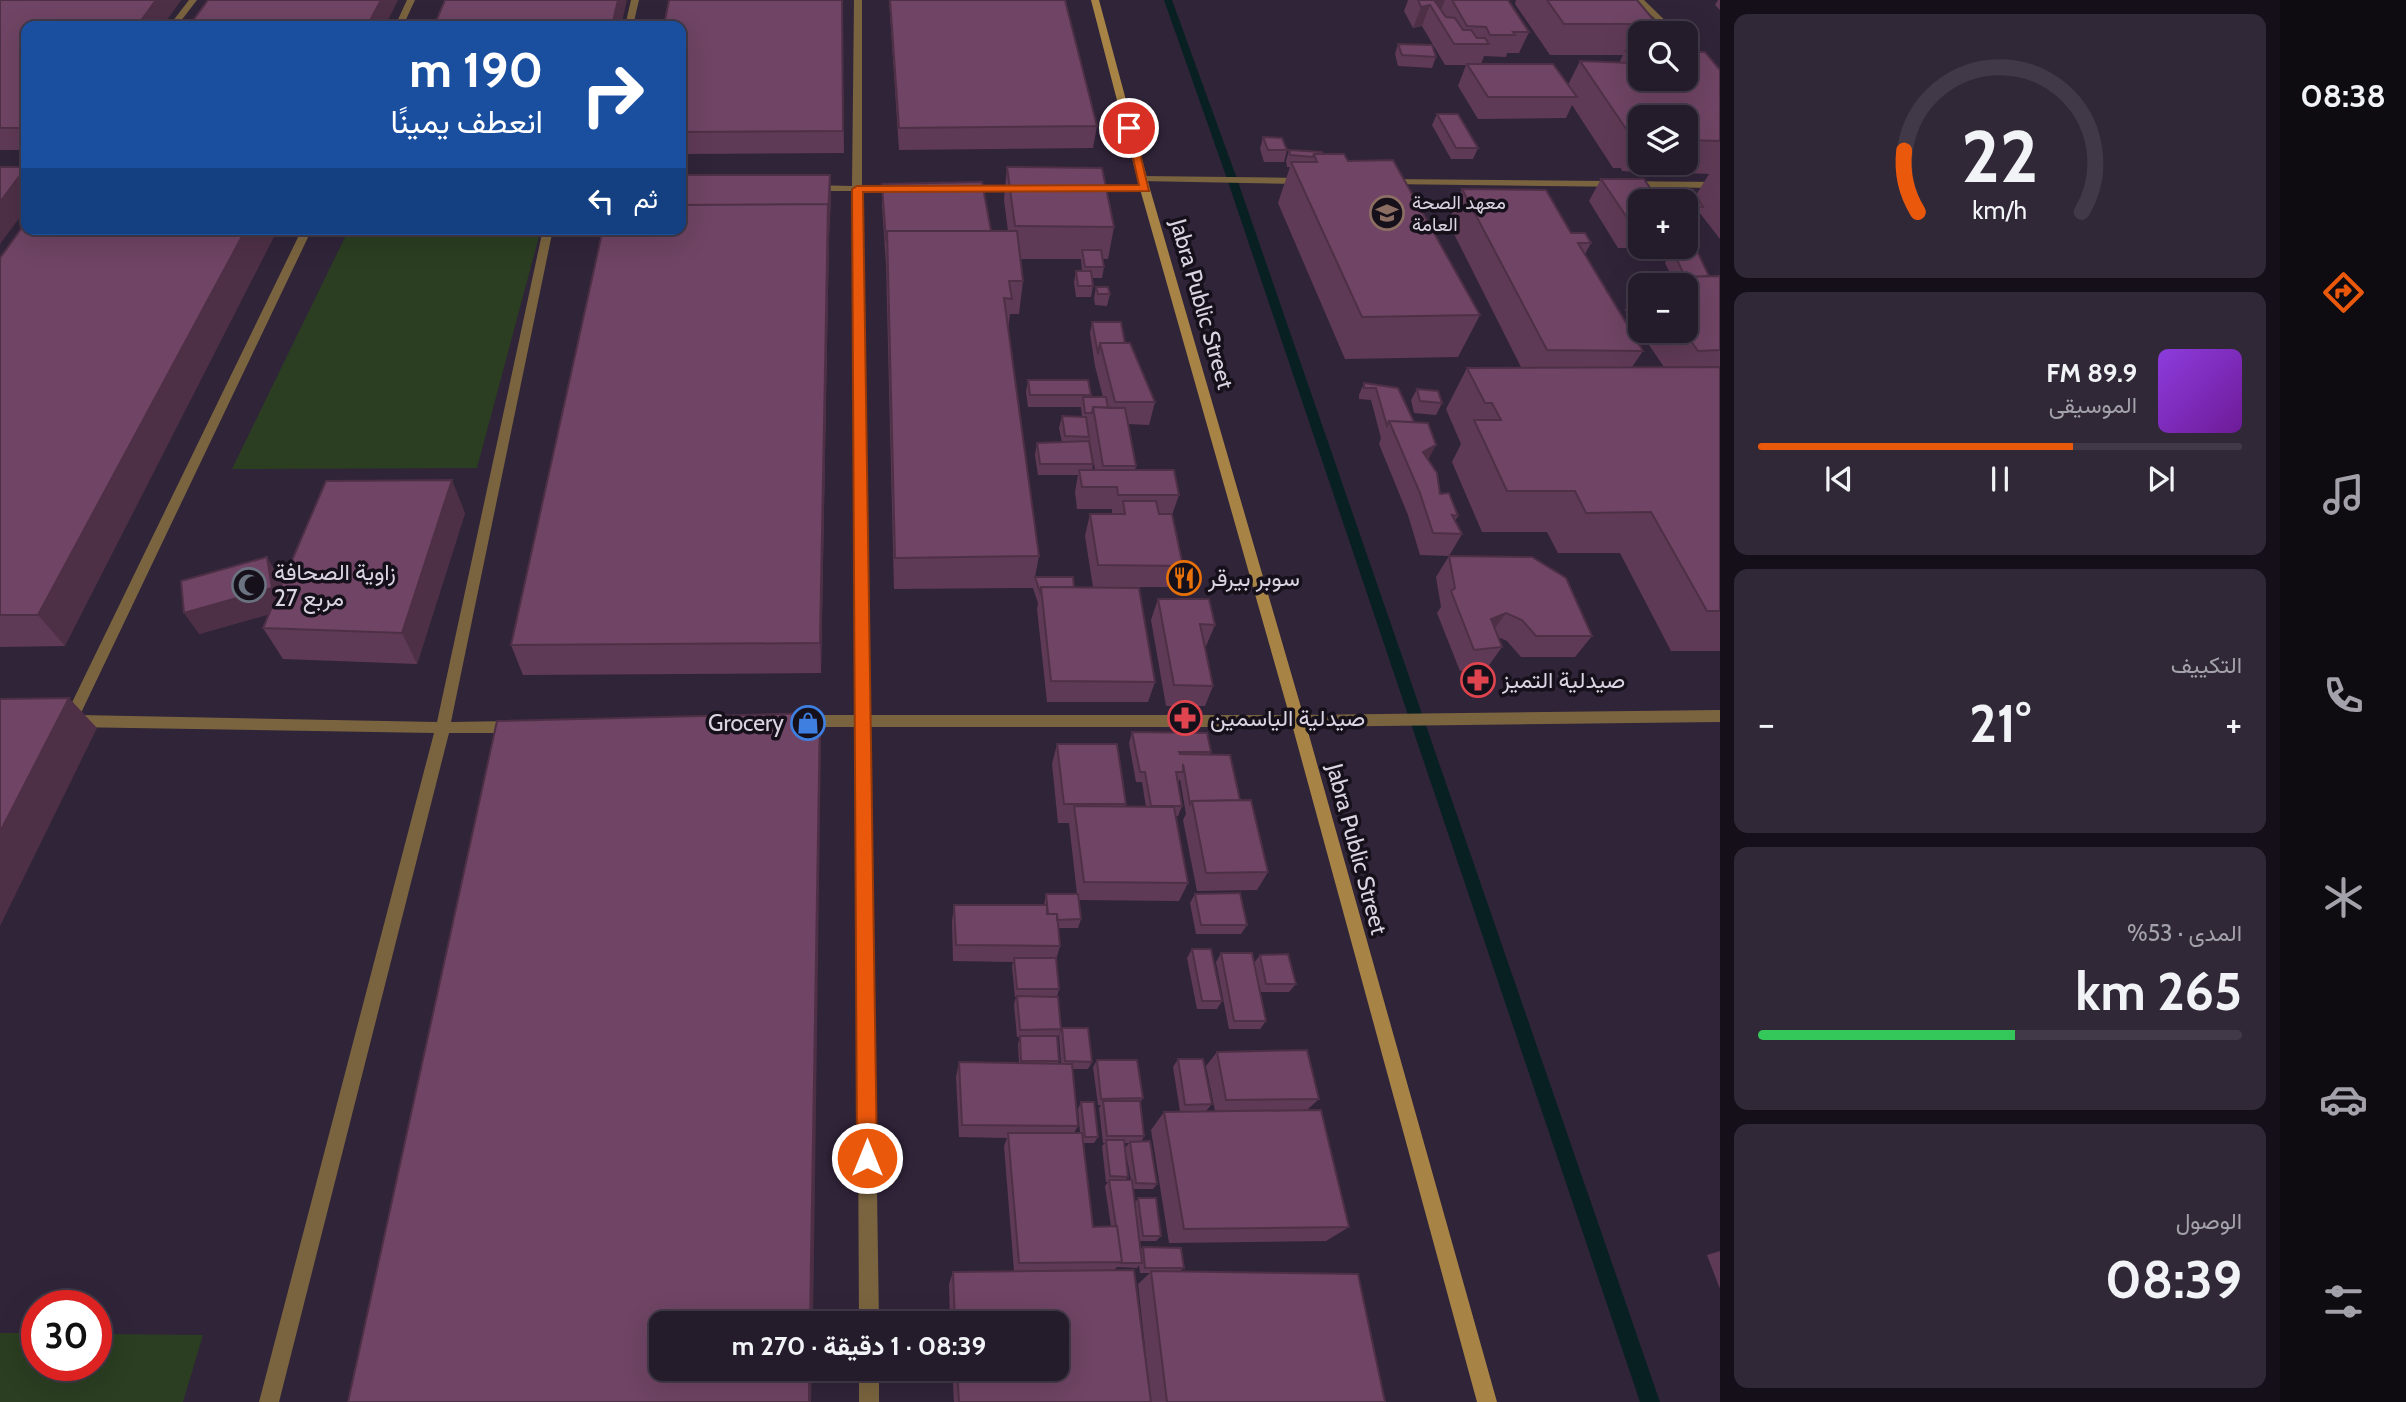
<!DOCTYPE html>
<html lang="ar">
<meta charset="utf-8">
<style>
body{margin:0;font-family:Cabin,Vazirmatn,sans-serif;background:#302837;color:#f1f3f6;direction:rtl;height:100vh;display:flex;flex-direction:column;font-size:26px;white-space:nowrap}
*{box-sizing:border-box;margin:0}
p{font-size:23px;color:#a3a1a9}
.icon{flex:none;width:38px;height:38px;fill:none;stroke:currentColor;stroke-width:2;stroke-linecap:round;stroke-linejoin:round}
.map{position:relative;flex:1;overflow:hidden;direction:ltr}
.panel{display:flex;flex-direction:column;gap:14px;padding:14px;background:#140f18;width:560px}
.panel>*{flex:none}
.banner{position:absolute;left:21px;top:21px;width:665px;height:214px;border-radius:14px;box-shadow:0 7px 28px #0002,0 0 0 2px #413947;direction:rtl;background:#1a4fa0;color:#fff;overflow:hidden}
.controls{position:absolute;left:1628px;top:21px;display:grid;gap:14px}
.controls a{display:grid;place-items:center;width:70px;height:70px;border-radius:14px;background:#241b2b;box-shadow:0 7px 28px #0002,0 0 0 2px #413947;font-size:35px}
.speed{position:absolute;left:21px;top:1290px;display:flex;gap:14px;font-size:35px;font-weight:700;text-align:center}
.speed>*{display:grid;place-content:center;width:91px;height:91px;border-radius:50%;background:#241b2b;box-shadow:0 7px 28px #0002,0 0 0 2px #413947;line-height:1}
.speed .limit{border:10px solid #d22;background:#fff;color:#111}
.pin{position:absolute;display:grid;place-items:center;width:60px;height:60px;color:#fff;margin:-30px;border:4px solid #fff;border-radius:50%;box-shadow:0 2px 7px #0007}
.me{position:absolute;width:77px;margin:-38px;rotate:0deg;stroke-linejoin:round;filter:drop-shadow(0 0 5px #0008)}
.turn{display:flex;align-items:center;gap:24px;height:147px;padding:0 28px;font-size:32px}
.turn .icon{width:91px;height:91px;stroke-width:2.5}
.turn b{display:block;font-size:49px;line-height:60px}
.then{display:flex;align-items:center;height:66px;padding:0 28px;background:#0003;gap:14px;font-size:26px}
.big{font-size:52px;font-weight:700;line-height:1.1}
.panel .card{flex:1;display:flex;flex-direction:column;justify-content:center;gap:10px;min-width:0;padding:0 24px;border-radius:14px;background:#302837}
.panel .dial{align-items:center;gap:0}
.dial svg{height:182px;overflow:visible;fill:none;stroke:#413947;stroke-width:7;stroke-linecap:round;text-anchor:middle}
.dial text{fill:#f1f3f6;stroke:none}
.song{display:flex;align-items:center;gap:21px}
.cover{width:84px;height:84px;border-radius:10px;background:linear-gradient(135deg,hsl(270 70% 55%),hsl(280 70% 35%))}
.played{height:7px;border-radius:4px;background:linear-gradient(90deg,#ea580c 65%,#413947 65%)}
.keys{display:flex;justify-content:space-around;direction:ltr}
.heat{display:flex;justify-content:space-between;align-items:center;font-size:38px;direction:ltr}
.charge{height:10px;border-radius:5px;background:linear-gradient(90deg,#34c759 53%,#413947 0)}
.trip{position:absolute;left:649px;top:1311px;width:420px;height:70px;border-radius:14px;background:#241b2b;box-shadow:0 7px 28px #0002,0 0 0 2px #413947;font-weight:700;line-height:70px;text-align:center;direction:rtl}
main{display:flex;flex:1;min-height:0}
.dock{display:flex;flex-direction:column;width:126px;justify-content:space-around;align-items:center;background:#0e0b11;color:#a3a1a9}
.dock .icon{width:49px;height:49px}
.dock .active{color:#ea580c}
.dock b{font-size:32px;color:#f1f3f6}
.map>svg:first-child{display:block}
.green{fill:#2b3e21}
.lines{fill:none;stroke-linecap:round;stroke-linejoin:round}
.stream{fill:#092023;fill-rule:evenodd}
.minor{fill:#7a643f;fill-rule:evenodd}
.tertiary{fill:#7a643f;fill-rule:evenodd}
.secondary{fill:#a78446;fill-rule:evenodd}
.wall{fill:#5f3a56;fill-rule:evenodd}
.shaded-wall{fill:#4e3046}
.building{fill:#6f4464;stroke:#4e3046;stroke-width:2}
.route{fill:#ea580c;stroke:#983908;stroke-width:2}
.labels{text-anchor:middle;stroke-width:7;stroke-linejoin:round;paint-order:stroke}
.far-poi-label{font-size:19px;fill:#dad3e1;stroke:#15101a;text-anchor:start}
.street-label{font-size:23px;fill:#dad3e1;stroke:#15101a}
.poi-label{font-size:23px;fill:#dad3e1;stroke:#15101a;text-anchor:start}
</style>
<main>
<nav class="dock">
<b>08:38</b>
<svg class="icon active" aria-label="directions" viewBox="0 0 24 24"><path d="M12 3l9 9-9 9-9-9zM9 14v-3h6M13 9l2 2-2 2"/></svg>
<svg class="icon" aria-label="music" viewBox="0 0 24 24"><path d="M9 18V5l10-2v13"/><circle cx="6" cy="18" r="3"/><circle cx="16" cy="16" r="3"/></svg>
<svg class="icon" aria-label="phone" viewBox="0 0 24 24"><path d="M5 4h4l2 5-3 2q2 4 5 5l2-3 5 2v4C11 20 4 13 5 4z"/></svg>
<svg class="icon" aria-label="climate" viewBox="0 0 24 24"><path d="M12 3v18M4 7l16 10M4 17L20 7"/></svg>
<svg class="icon" aria-label="car" viewBox="0 0 24 24"><path d="M5 17H2v-5l4-1 3-4h7l3 4 3 1v5h-3M9 17h6M6 11h13"/><circle cx="7" cy="17" r="2"/><circle cx="17" cy="17" r="2"/></svg>
<svg class="icon" aria-label="filters" viewBox="0 0 24 24"><path d="M4 7h16M4 17h16"/><circle cx="9" cy="7" r="2"/><circle cx="15" cy="17" r="2"/></svg>
</nav>
<section class="panel">
<div class="card dial"><svg viewBox="0 0 100 80">
<path d="M14 69A42 42 0 1 1 86 69"/>
<path d="M14 69A42 42 0 0 1 8 42" stroke="#ea580c"/>
<text x="50" y="56" font-size="32" font-weight="700">22</text>
<text x="50" y="72" font-size="11">km/h</text>
</svg></div>
<div class="card">
<div class="song"><i class="cover"></i><div><b>89.9 FM</b><p>الموسيقى</p></div></div>
<div class="played"></div>
<div class="keys"><svg class="icon" aria-label="previous" viewBox="0 0 24 24"><path d="M18 5L8 12l10 7zM5 5v14"/></svg><svg class="icon" aria-label="pause" viewBox="0 0 24 24"><path d="M8 5v14M16 5v14"/></svg><svg class="icon" aria-label="next" viewBox="0 0 24 24"><path d="M6 5l10 7-10 7zM19 5v14"/></svg></div>
</div>
<div class="card"><p>التكييف</p>
<div class="heat"><a>−</a><b class="big">21°</b><a>+</a></div>
</div>
<div class="card"><p>المدى · 53%</p><b class="big">265 km</b><div class="charge"></div></div>
<div class="card"><p>الوصول</p><b class="big">08:39</b></div>
</section>
<div class="map">
<svg width="1720" height="1402" viewBox="0 0 1720 1402">
<rect width="100%" height="100%" fill="#302439"/>
<path class="green" d="M349,229H541L477,468L232,469Z
M0,1333H37V1365H96V1334L203,1335L183,1402H0Z"/>
<g class="lines">
<path class="stream" d="M1164,0H1172L1236,176L1660,1402H1640L1226,176Z"/>
<path class="minor" d="M189,0H197L177,26H169Z
M407,0H415L403,26H395Z
M631,0H639L633,26H625Z
M854,0H862V186H900L905,189L900,192L862,191L870,715H1298L1303,717L1305,721L1303,725L1298,727H870L879,1323H859L856,727H803L798,725L796,721L798,717L803,715H856L852,191H812L807,188L812,185L852,186Z
M1635,0H1644L1678,33H1670Z
M1685,42L1720,72V80L1685,49Z
M1143,176L1302,178L1307,181L1302,184L1140,181L1138,179Z
M1389,179L1720,182V188L1386,184L1384,182Z
M966,186H1022L1027,189L1022,192L963,191V187Z
M1088,186H1145L1150,189L1145,192L1085,191V187Z
M302,229H312L80,715L437,722L543,229H553L451,722L513,721L518,723L520,727L518,731L513,733H449L279,1402H259L434,733L70,727L65,725L63,721Z
M859,1368H879V1402H859Z"/>
<path class="tertiary" d="M1720,710V722L1298,727L1293,725L1291,721L1293,717L1298,715Z"/>
<path class="secondary" d="M1091,0H1099L1150,189L1305,721L1497,1402H1477L1291,721L1140,189Z"/>
</g>
<path class="wall" d="M0,0H181L162,26H26V150H0Z
M842,0L844,153L681,154V26Z
M889,0H1065L1097,126L1093,148L899,150Z
M1408,0H1508L1529,32L1519,53H1507L1506,57L1484,56L1481,64L1568,85L1580,61L1619,63L1623,55H1550L1515,4L1516,0H1637L1655,22L1667,28L1666,31L1668,33H1640V79L1720,70V239L1699,212L1696,218H1685V201H1661L1668,189L1696,195L1709,174L1663,172L1662,174L1649,173L1645,169L1640,168L1638,172L1622,171L1621,168H1613L1572,105L1566,118L1478,119L1458,86L1466,65H1445L1422,26L1413,28L1404,11ZM1640,117H1685V163H1640Z
M1718,0H1720V10L1715,5Z
M1398,44L1436,57L1432,68L1398,66L1395,54Z
M1437,114L1478,148L1473,159H1451L1432,125Z
M1263,137L1287,150L1284,162H1264L1260,149Z
M1289,150L1323,154L1348,161L1480,315L1458,357L1345,359L1278,203L1290,167H1287L1286,161Z
M1007,167L1114,227L1108,259H1103L1104,267L1102,278H1092L1093,286L1091,297H1076L1074,282L1076,271H1082L1081,259H1020L1023,281L1019,314H1010L1008,330L1039,556L1035,577L1074,587L1155,682L1148,702H1047L1037,609L1038,603L1033,588L894,589L886,264L882,206V184L991,231H1008L1004,200Z
M830,175L831,197L829,237L821,673L523,675L511,645Z
M1601,179L1640,201V247H1663L1662,248H1618L1589,201Z
M1462,189L1571,233L1591,243L1585,254L1643,351L1632,367H1664L1625,310L1640,286V331H1685V285H1640L1645,278L1672,277L1665,263L1673,251L1709,276H1720V651H1671L1620,553H1558L1547,532H1482L1452,462L1461,444L1446,409L1467,368L1521,367L1448,222Z
M0,258L65,646L0,647Z
M1096,287L1110,294L1107,306L1095,305L1094,298Z
M1092,322L1125,343L1155,402L1149,425L1128,424L1136,466L1135,470L1179,495L1172,515L1183,566L1176,587H1093L1085,536L1090,514H1112V509H1077L1075,492L1078,475H1038L1035,455L1037,443L1062,442L1059,428L1062,416L1082,417L1081,407H1028L1026,392L1028,380L1091,395V397H1103L1095,366L1090,333ZM1089,437L1093,458L1095,470H1092L1093,464L1089,441Z
M1364,383L1398,388L1428,460L1440,494L1458,516L1455,521L1462,534L1449,556L1420,555L1408,515L1379,444L1381,438L1371,400L1359,399V395Z
M1417,389L1442,403L1436,415L1414,413L1411,400Z
M465,513L417,664L283,659L263,628L269,614L199,634L280,579L281,586Z
M1449,556L1592,636L1575,657H1521L1507,641L1498,637L1502,647L1487,668L1460,671L1437,613L1441,607L1436,577Z
M1158,599L1215,625L1206,646H1204L1213,686L1205,706H1166L1151,620Z
M1132,732L1211,752L1210,755L1240,800L1268,872L1257,890L1197,891L1183,820L1186,814L1180,779L1178,782L1182,806L1178,816H1176L1188,883L1179,901L1078,900L1081,919L1078,928H1058L1060,946L1056,960L1059,989L1057,997L1061,1029L1058,1037H1057L1059,1061L1058,1063H1061L1059,1035L1062,1028L1092,1062L1088,1069H1072L1078,1126L1074,1133H1080L1078,1109L1081,1102L1098,1137L1094,1143H1083L1093,1227L1111,1226L1105,1186L1108,1182H1106L1102,1146L1105,1143H1103L1099,1108L1101,1105H1098L1093,1067L1097,1060L1143,1098L1140,1103L1144,1136L1141,1142L1157,1184L1153,1189H1133L1135,1203L1138,1198L1161,1236L1156,1241H1139L1140,1250L1143,1247L1184,1268L1180,1271L1385,1402H954L952,1368H1057V1323H950L949,1284L953,1272L1014,1271L1004,1146L1007,1138L959,1137L956,1077L959,1062L1019,1063L1018,1044L1020,1037H1017L1014,1004L1016,997H1015L1012,966L1013,962L953,961L952,922L954,905H1044L1046,894H1077L1069,823H1058L1052,764L1057,744L1126,804L1125,807H1146L1142,782H1136L1129,743ZM1124,1143H1129L1125,1148L1131,1180H1125L1128,1177ZM1139,1265L1140,1273H1150L1138,1284L1149,1383L1114,1270L1117,1267L1137,1268Z
M1195,894L1247,925L1241,934H1196L1190,903Z
M1192,949L1222,1001L1217,1009H1197L1187,958Z
M1221,953L1266,1021L1260,1029H1229L1216,962Z
M1260,955L1296,984L1289,992H1260L1254,963Z
M1217,1052L1319,1099L1307,1110L1349,1227L1326,1241L1169,1243L1151,1130L1164,1112L1180,1111L1173,1067L1178,1059L1212,1104L1206,1111H1215L1206,1066Z
M1720,1251V1289L1707,1255Z"/>
<path class="shaded-wall" d="M156,0H181L162,26H137Z
M381,0H398L385,26H367Z
M618,0H627L621,26H612Z
M1433,0H1445L1438,17Z
M1430,5L1422,26L1413,28L1421,7Z
M26,168V209L0,244V202Z
M830,175L831,197L829,237L821,673L820,643L828,204Z
M246,229H278L65,646L38,615Z
M1436,445L1424,468L1411,474L1423,452Z
M452,480L465,513L417,664L402,633Z
M267,557L280,579L285,610L199,634L184,613Z
M1506,613L1491,634V619Z
M69,698L97,728L0,926V832Z
M820,713L821,743L813,1323H810Z
M809,1368H812L811,1402H809Z"/>
<path class="building" d="M0,0H156L137,26H26V128H0Z
M208,0H381L367,26H189Z
M445,0H618L612,26H434Z
M669,0H842L843,131L681,132V26H664Z
M890,0H1065L1097,126L899,128Z
M1418,0H1434L1446,17L1455,18L1463,30H1471L1477,38H1485L1489,44H1454L1430,5L1421,7Z
M1452,0H1508L1529,32H1513L1515,35H1490L1486,27L1467,26Z
M1547,0H1637L1657,24H1564Z
M1655,22H1663L1667,28H1655L1657,24Z
M1654,31H1666L1668,33H1654Z
M1398,44L1432,45L1436,57L1402,55Z
M1626,51H1640V66Z
M1685,52H1705L1720,70V141L1685,140V117H1640V139L1639,136H1631L1580,61L1632,63L1638,70H1640V79H1685Z
M1467,64H1553L1577,97H1488Z
M1437,114H1458L1478,148H1456Z
M1263,137L1282,138L1287,150H1268Z
M1289,150L1322,152L1323,154H1314L1313,157L1290,155Z
M1314,154H1344L1348,161L1393,160L1480,315L1362,317L1291,162H1317Z
M0,167H26L0,202Z
M1007,167L1102,168L1114,227L1015,226Z
M681,175H830L828,215V204L681,205Z
M1601,179H1644L1659,201H1640V225H1632Z
M982,182L991,231H887L886,241L882,184Z
M1462,189L1546,190L1571,233H1585L1591,243H1578L1643,351L1547,350Z
M1668,189L1693,190L1703,207L1685,206V201H1675Z
M828,204L820,643L511,645L603,229H681V205Z
M26,222V229H246L38,615H0V258Z
M887,231H1017L1023,281H1009L1012,299L1004,298L1039,556L895,558Z
M1082,250H1101L1104,267H1085Z
M1673,251L1698,253L1709,276L1685,277Z
M1076,271H1091L1093,286H1078Z
M1720,276V350L1698,351L1684,331H1685V285H1651L1645,278Z
M1096,287H1108L1110,294H1098Z
M1092,322H1121L1125,343H1100L1098,354Z
M1100,343H1130L1155,402H1115Z
M1720,367V611H1707L1651,512L1586,513L1575,491H1507L1474,420H1501L1492,403H1485L1467,368Z
M1028,380H1088L1091,395H1030Z
M1364,383L1398,388L1414,422L1389,421L1387,426L1376,388H1364Z
M1417,389L1438,391L1442,403L1420,401Z
M1083,397H1106L1108,408L1093,407L1092,413H1085Z
M1093,407L1125,408L1136,466H1103Z
M1062,416L1086,417L1089,437L1065,436Z
M1389,421L1428,423L1436,445L1423,452L1437,473L1440,494L1449,493L1458,516L1452,515L1462,534L1433,533L1420,493Z
M1089,441L1093,464H1040L1037,443Z
M1079,470H1174L1179,495H1118L1117,487H1082Z
M452,480L402,633L263,628L326,481Z
M1123,501H1156L1159,514H1172L1183,566L1098,565L1090,514H1125Z
M1449,556L1532,557L1566,578L1592,636H1536L1522,620L1506,613L1491,619L1502,647L1474,650L1451,591L1455,588Z
M267,557L272,588L184,613L181,581Z
M1035,577H1073L1074,587H1041L1040,592Z
M1041,587L1139,588L1155,682L1051,681Z
M1158,599H1209L1215,625L1200,624L1213,686L1174,685Z
M69,698L0,832V699Z
M820,713L810,1323H662V1368H809V1402H348L497,721Z
M1132,732L1207,733L1211,752H1179L1180,754L1230,755L1240,800L1192,801L1190,804L1183,764V772H1176L1182,806H1151L1145,772H1140Z
M1057,744H1117L1126,804H1064Z
M1251,800L1268,872L1206,873L1192,801Z
M1074,806L1174,807L1188,883L1084,882Z
M1240,893L1247,925H1201L1195,894Z
M1046,894H1078L1081,919L1057,920V914H1048Z
M954,905H1047V914H1057L1060,946L956,945Z
M1192,949H1211L1222,1001H1202Z
M1221,953H1252L1266,1021H1234Z
M1288,954L1296,984H1266L1260,955Z
M1014,958H1056L1059,989H1017Z
M1017,996L1058,997L1061,1029L1020,1030Z
M1062,1028H1088L1092,1062L1065,1061Z
M1020,1036H1057L1059,1061H1021Z
M1307,1050L1319,1099L1226,1100L1217,1052Z
M1178,1059H1203L1212,1104L1185,1105Z
M1097,1060H1137L1143,1098L1101,1099Z
M959,1062L1072,1064L1078,1126L962,1125Z
M1103,1101H1140L1144,1136H1107Z
M1081,1102H1094L1098,1137H1085Z
M1321,1110L1349,1227L1184,1229L1164,1112Z
M1008,1133H1082L1093,1227L1117,1226L1122,1262L1019,1263Z
M1106,1140H1124L1128,1177L1110,1176Z
M1150,1141L1157,1184L1136,1183L1130,1142Z
M1109,1180H1132L1142,1263H1121L1122,1262L1117,1226H1116Z
M1138,1198H1156L1161,1236H1143Z
M1143,1247L1181,1248L1184,1268H1145Z
M1134,1270L1151,1402H959L957,1368H1057V1323H955L953,1272Z
M1151,1271L1358,1274L1385,1402H1167Z"/>
<path class="route" d="M1126,126L1134,128L1149,191L863,192L877,1158L874,1166L867,1169L860,1166L857,1158L852,189L857,186L1139,185Z"/>
<defs>
<g id="university-ring" transform="scale(1.75)"><circle r="9.5" fill="#15101a" stroke="#8d6e63" stroke-width="1.5"/><path d="M0-5L7-2L0 1L-7-2ZM-4 1L0 2.5L4 1V4Q0 6-4 4Z" fill="#8d6e63"/></g>
<g id="restaurant-ring" transform="scale(1.75)"><circle r="9.5" fill="#15101a" stroke="#e8710a" stroke-width="1.5"/><path d="M-5-6h1v4h1v-4h1v4h1v-4h1v5L-1.5 .5V6h-2V.5L-5-1ZM5-6V6H3V1.5H1.5Q1.5-4 5-6Z" fill="#e8710a"/></g>
<g id="mosque-ring" transform="scale(1.75)"><circle r="9.5" fill="#15101a" stroke="#6b7280" stroke-width="1.5"/><path d="M3.5-4.9A6 6 0 1 0 3.5 4.9A5 5 0 1 1 3.5-4.9Z" fill="#6b7280"/></g>
<g id="pharmacy-ring" transform="scale(1.75)"><circle r="9.5" fill="#15101a" stroke="#e0444e" stroke-width="1.5"/><path d="M-2-6h4v4h4v4h-4v4h-4v-4h-4v-4h4Z" fill="#e0444e"/></g>
<g id="shop-ring" transform="scale(1.75)"><circle r="9.5" fill="#15101a" stroke="#3f7fe0" stroke-width="1.5"/><path d="M-5-2.5h2.3a2.7 3.5 0 0 1 5.4 0H5L5.5 6h-11ZM-1.5-2.5h3a1.5 2.3 0 0 0-3 0Z" fill="#3f7fe0"/></g>
</defs>
<g fill-rule="evenodd">
<use href="#university-ring" x="1387" y="213"/>
<use href="#restaurant-ring" x="1184" y="578"/>
<use href="#mosque-ring" x="249" y="585"/>
<use href="#pharmacy-ring" x="1478" y="680"/>
<use href="#pharmacy-ring" x="1185" y="718"/>
<use href="#shop-ring" x="808" y="723"/>
</g>
<g class="labels">
<g class="far-poi-label">
<text x="1412" y="209">معهد الصحة<tspan x="1412" dy="22">العامة</tspan></text>
</g>
<g class="street-label">
<text transform="translate(1202 304) rotate(74)" y="8">Jabra Public Street</text>
<text transform="translate(1357 849) rotate(75)" y="8">Jabra Public Street</text>
</g>
<g class="poi-label">
<text x="274" y="580">زاوية الصحافة<tspan x="274" dy="26">مربع 27</tspan></text>
<text x="1208" y="586">سوبر بيرقر</text>
<text x="1502" y="688">صيدلية التميز</text>
<text x="1210" y="726">صيدلية الياسمين</text>
<text x="784" y="731" text-anchor="end">Grocery</text>
</g>
</g>
</svg>
<div class="controls">
<a><svg class="icon" aria-label="search" viewBox="0 0 24 24"><circle cx="10" cy="10" r="6"/><path d="M15 15l6 6"/></svg></a>
<a><svg class="icon" aria-label="layers" viewBox="0 0 24 24"><path d="M12 4l9 5-9 5-9-5zM3 14l9 5 9-5"/></svg></a>
<a>+</a>
<a>−</a>
</div>
<div class="speed"><div class="limit">30</div></div>
<div class="pin" style="left:1129px;top:128px;background:#d93025"><svg class="icon" aria-label="arrive" viewBox="0 0 24 24"><path d="M6 21V4h12l-3 4 3 4H6"/></svg></div>
<svg class="me" style="left:867px;top:1158px" viewBox="-20 -20 40 40"><circle r="17" fill="#ea580c" stroke="#fff" stroke-width="3"/><path d="M0-11L8 9 0 5-8 9z" fill="#fff"/></svg>
<div class="trip">08:39 · 1 دقيقة · 270 m</div>
<div class="banner">
<div class="turn"><svg class="icon" aria-label="right" viewBox="0 0 24 24"><path d="M7 20v-9h11M14 6l5 5-5 5"/></svg><div><b>190 m</b>انعطف يمينًا</div></div>
<div class="then">ثم<svg class="icon" aria-label="left" viewBox="0 0 24 24"><path d="M17 20v-9H6M10 6l-5 5 5 5"/></svg></div>
</div>
</div>
</main>
